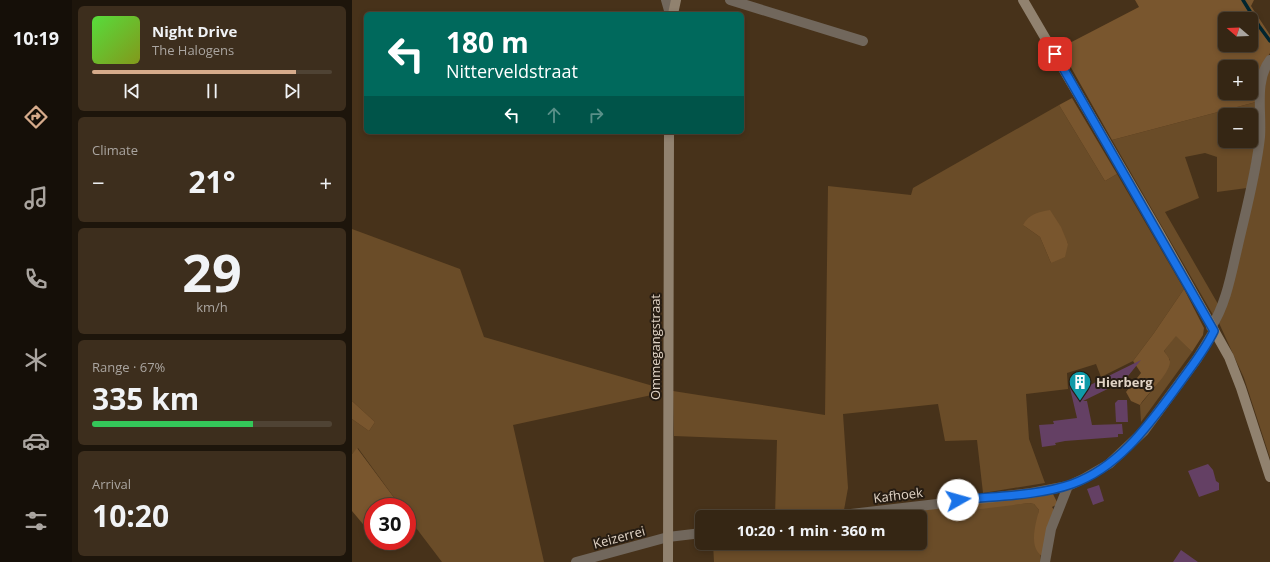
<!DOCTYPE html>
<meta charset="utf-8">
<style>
body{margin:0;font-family:"Open Sans",sans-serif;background:#3d2e1d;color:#f1f3f6;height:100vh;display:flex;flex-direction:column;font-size:15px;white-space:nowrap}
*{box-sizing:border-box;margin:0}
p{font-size:13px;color:#aaa5a0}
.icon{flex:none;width:22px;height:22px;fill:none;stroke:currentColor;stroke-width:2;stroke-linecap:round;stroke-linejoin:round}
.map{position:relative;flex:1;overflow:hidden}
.sheet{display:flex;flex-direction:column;gap:6px;padding:6px;background:#1d150b;width:280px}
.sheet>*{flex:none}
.top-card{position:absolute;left:12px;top:12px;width:380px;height:122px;border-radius:6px;box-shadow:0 2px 6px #0003,0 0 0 1px #4f4334;background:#00695c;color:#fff;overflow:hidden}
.needle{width:26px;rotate:289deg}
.fabs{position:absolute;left:866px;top:12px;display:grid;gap:8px}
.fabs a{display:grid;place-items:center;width:40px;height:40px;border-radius:6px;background:#352614;box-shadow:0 2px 6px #0003,0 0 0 1px #4f4334;font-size:20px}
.speed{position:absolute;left:12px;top:498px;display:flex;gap:8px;font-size:20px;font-weight:700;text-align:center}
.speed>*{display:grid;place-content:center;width:52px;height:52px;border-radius:50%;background:#352614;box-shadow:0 2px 6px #0003,0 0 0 1px #4f4334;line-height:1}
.speed .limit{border:6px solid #d22;background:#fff;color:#111}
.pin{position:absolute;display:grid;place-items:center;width:34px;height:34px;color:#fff;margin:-17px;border-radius:8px;box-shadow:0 2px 6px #0006}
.me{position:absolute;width:44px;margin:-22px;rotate:83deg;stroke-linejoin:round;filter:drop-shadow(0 0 3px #0008)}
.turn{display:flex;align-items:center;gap:14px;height:84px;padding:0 16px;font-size:18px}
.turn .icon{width:52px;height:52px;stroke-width:2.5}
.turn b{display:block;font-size:28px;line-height:34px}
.lanes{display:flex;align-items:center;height:38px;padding:0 16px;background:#0003;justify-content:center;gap:20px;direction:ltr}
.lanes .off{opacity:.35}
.big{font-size:30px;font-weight:700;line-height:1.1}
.sheet .widget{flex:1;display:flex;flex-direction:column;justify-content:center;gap:6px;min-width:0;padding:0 14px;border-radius:6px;background:#3d2e1d}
.sheet .dial{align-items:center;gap:0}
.dial b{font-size:52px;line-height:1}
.song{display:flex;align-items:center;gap:12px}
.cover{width:48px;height:48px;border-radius:6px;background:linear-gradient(135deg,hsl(110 70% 55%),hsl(70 70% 35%))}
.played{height:4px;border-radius:2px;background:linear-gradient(90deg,#d6ab8b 85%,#4f4334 85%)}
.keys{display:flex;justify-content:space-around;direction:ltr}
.heat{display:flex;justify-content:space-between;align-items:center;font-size:22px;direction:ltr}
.charge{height:6px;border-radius:3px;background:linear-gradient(90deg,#34c759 67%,#4f4334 0)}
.trip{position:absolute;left:343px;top:510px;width:232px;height:40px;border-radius:6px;background:#352614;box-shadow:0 2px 6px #0003,0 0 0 1px #4f4334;font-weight:700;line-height:40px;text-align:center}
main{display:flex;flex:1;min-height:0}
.menu{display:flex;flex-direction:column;width:72px;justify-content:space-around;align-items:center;background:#150f08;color:#aaa5a0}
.menu .icon{width:28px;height:28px}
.menu .active{color:#d6ab8b}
.menu b{font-size:18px;color:#f1f3f6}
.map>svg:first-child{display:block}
.green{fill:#6a4c28;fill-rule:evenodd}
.forest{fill:#79562e;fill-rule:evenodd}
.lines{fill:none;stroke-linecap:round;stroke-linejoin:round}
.stream{stroke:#01252f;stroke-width:3.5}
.building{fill:#644064}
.minor{stroke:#71675c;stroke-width:10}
.secondary{stroke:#91826f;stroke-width:10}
.route-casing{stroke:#114b97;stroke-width:10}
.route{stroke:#1a73e8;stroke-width:7}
.labels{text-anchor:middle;stroke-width:4;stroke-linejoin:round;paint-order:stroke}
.street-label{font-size:13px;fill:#e0d3c5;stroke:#261c12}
.poi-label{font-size:13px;font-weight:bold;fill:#e0d3c5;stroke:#261c12;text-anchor:start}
</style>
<main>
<nav class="menu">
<b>10:19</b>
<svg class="icon active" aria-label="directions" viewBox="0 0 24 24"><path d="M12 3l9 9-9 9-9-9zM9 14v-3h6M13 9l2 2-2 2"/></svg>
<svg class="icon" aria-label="music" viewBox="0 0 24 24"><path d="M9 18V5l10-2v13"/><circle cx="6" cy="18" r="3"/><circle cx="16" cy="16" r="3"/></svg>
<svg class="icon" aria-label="phone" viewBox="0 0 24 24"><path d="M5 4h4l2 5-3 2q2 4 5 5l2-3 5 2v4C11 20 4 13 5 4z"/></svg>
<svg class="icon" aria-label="climate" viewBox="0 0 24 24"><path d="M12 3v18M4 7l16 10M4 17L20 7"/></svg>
<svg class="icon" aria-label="car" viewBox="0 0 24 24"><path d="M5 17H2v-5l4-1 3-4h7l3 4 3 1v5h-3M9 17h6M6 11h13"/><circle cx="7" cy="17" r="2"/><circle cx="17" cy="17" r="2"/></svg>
<svg class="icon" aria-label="filters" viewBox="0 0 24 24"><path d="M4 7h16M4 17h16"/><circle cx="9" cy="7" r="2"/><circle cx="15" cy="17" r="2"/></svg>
</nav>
<section class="sheet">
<div class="widget">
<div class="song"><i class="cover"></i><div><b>Night Drive</b><p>The Halogens</p></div></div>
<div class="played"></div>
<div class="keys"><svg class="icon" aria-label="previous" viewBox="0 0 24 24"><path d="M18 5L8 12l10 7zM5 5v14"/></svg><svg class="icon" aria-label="pause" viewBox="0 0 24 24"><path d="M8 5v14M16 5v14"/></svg><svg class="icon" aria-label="next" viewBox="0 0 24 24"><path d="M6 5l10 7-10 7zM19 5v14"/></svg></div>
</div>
<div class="widget"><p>Climate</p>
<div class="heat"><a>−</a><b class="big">21°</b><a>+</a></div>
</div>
<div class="widget dial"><b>29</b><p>km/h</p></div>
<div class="widget"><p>Range · 67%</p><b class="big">335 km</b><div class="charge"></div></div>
<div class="widget"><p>Arrival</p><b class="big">10:20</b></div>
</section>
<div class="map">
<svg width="918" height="562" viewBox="0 0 918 562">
<rect width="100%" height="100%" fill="#47321a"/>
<path class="green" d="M918,67V458L892,378L867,323L899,204L913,80Z
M904,102V139L895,188L865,192V157L853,153L833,157L847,198L813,212L866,304L861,315L760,140ZM873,115H899V141H873Z
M707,105L753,181L765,174L832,289L802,333L781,361L749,377L744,364L715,373L716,389L674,394L677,439L693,483L631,493L625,440L593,441L586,404L491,414L496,488L492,510L423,517L425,440L322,436L321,391L473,415L476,186L559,195L561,188ZM671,225L716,243L699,263L688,237Z
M0,229L108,269L132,337L308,388L309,393L161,425L192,562H90L55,516V507H49L6,448L0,454V419L17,431L23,422L0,401Z
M824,335L840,352L789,422L788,405L806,383L818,360L812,351Z
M677,503L682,504L687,510L686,516L689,562H362L361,543H568V517H517L610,504L660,505Z"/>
<path class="forest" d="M783,0H902L899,6L918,35V53L905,76L904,102L760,140L708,48L787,7ZM873,19H899V45H873ZM873,67H899V93H873Z
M720,98L765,174L753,181L707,105Z
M698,210L709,227L716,244L713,257L699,263L688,237L671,225C677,214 686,212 698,210Z
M832,289L852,328L851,335L840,352L824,336L812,351C814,354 818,358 818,362C817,375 795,394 788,405L779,401L774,392L789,373L781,361L802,333Z
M0,401L23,422L17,431L0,419Z
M5,448L49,507H21V536L0,511V454Z
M701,494L706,504L700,507L702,510L690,556C676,547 684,523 687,510L682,504L677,503L629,509L611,508L610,504Z"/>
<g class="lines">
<path class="stream" d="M891,0L907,26L918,41"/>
</g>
<path class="building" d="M789,360L772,381L731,401H735L740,425L770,424L771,434H766V437L713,441L703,443L704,445L690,447L687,425L702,424L701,421L725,418L717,384L731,380L732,388Z
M766,400H775L776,422H764L763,403Z
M856,464L861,470L864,481L867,483V490L847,497L836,471Z
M747,485L752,501L741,505L735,489Z
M829,550L846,562H821Z"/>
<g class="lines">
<path class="minor" d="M314,0L318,14
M378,0L511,41
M859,327C874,306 880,270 886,245C894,210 904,174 908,137C910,112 902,81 918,60
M473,517L679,493L716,486L731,479L757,464L792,431L845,359L862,331
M224,562L316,537L350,533
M693,562L699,529L716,486"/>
<path class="secondary" d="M671,0L806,231L877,357L889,388L918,477
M321,14L324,0
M316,562L317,132"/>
</g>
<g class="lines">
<g class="route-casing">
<path id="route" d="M606,500C642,496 686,496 720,484C768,467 798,423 827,384C839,367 853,350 862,331L703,54"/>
</g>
<use href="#route" class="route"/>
</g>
<defs>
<g id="building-pin" transform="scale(1.15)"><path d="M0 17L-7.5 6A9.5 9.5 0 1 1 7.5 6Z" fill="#0f9aa8" stroke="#261c12"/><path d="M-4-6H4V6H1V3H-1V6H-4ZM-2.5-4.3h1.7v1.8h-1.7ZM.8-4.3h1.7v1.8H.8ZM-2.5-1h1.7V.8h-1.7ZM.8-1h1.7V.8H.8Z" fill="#fff"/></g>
</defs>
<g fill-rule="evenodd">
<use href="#building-pin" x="728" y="382"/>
</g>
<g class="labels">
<g class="street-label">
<text transform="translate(303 347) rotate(-90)" y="5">Ommegangstraat</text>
<text transform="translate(546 495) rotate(-7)" y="5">Kafhoek</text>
<text transform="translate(267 537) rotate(-15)" y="5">Keizerrei</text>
</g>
<g class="poi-label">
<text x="744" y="387">Hierberg</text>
</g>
</g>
</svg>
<div class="fabs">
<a><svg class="needle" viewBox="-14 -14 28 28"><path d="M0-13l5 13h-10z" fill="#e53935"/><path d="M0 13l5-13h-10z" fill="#aaa5a0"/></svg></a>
<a>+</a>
<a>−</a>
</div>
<div class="speed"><div class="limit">30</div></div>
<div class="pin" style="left:703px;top:54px;background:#d93025"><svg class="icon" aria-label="arrive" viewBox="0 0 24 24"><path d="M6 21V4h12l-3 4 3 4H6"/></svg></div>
<svg class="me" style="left:606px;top:500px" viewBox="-20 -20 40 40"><circle r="19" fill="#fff"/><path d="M0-13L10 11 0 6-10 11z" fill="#1a73e8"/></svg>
<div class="trip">10:20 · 1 min · 360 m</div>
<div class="top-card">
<div class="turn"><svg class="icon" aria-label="left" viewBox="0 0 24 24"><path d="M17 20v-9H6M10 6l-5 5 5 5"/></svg><div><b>180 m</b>Nitterveldstraat</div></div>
<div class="lanes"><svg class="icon" aria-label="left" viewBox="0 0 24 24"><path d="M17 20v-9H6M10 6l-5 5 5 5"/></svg><svg class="icon off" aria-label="ahead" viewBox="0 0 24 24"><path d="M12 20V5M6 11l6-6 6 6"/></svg><svg class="icon off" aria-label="right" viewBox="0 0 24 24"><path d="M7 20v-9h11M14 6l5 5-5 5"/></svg></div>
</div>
</div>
</main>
